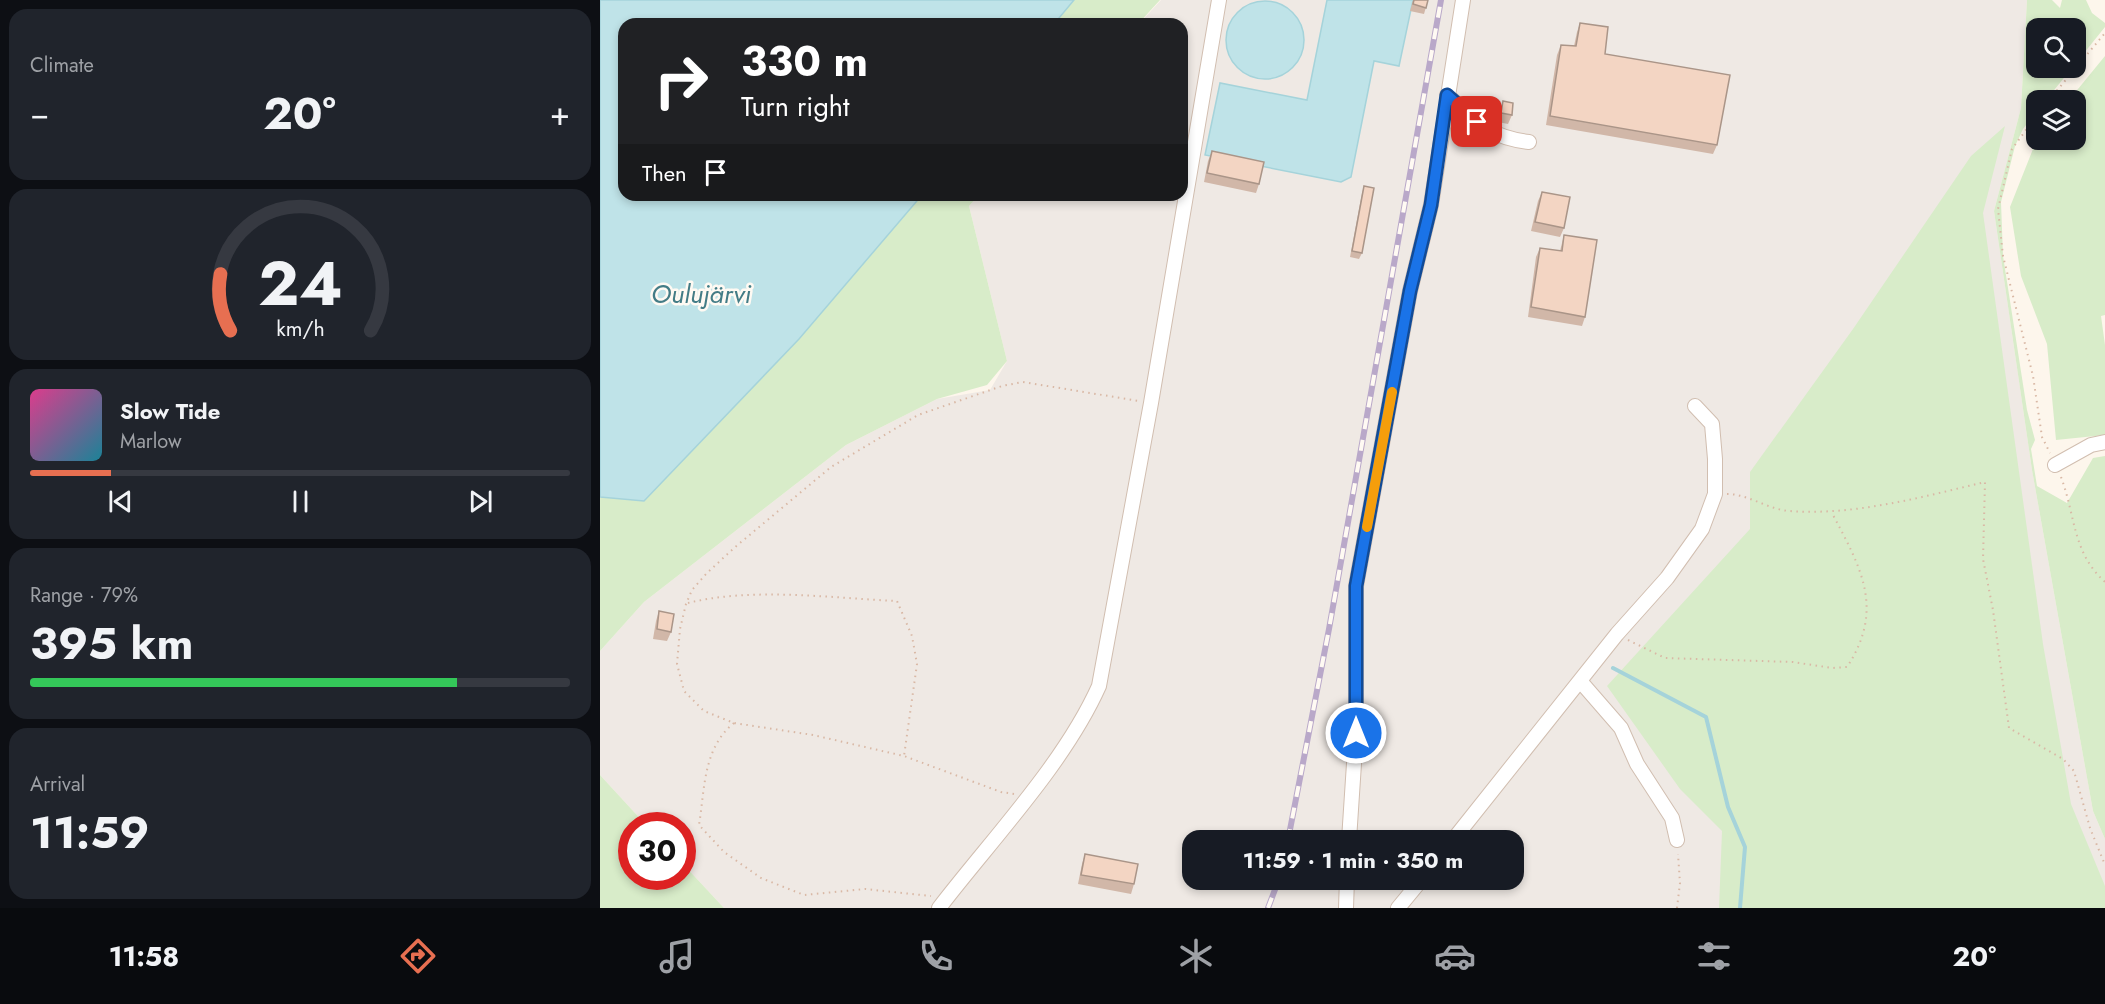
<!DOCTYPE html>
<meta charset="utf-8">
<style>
body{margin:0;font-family:Jost,sans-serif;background:#20242c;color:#f1f3f6;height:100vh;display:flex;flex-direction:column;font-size:22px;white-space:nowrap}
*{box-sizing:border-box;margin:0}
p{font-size:20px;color:#9ea1a6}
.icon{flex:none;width:33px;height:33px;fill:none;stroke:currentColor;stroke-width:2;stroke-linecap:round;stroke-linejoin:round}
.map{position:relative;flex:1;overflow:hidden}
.drawer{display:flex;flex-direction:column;gap:9px;padding:9px;background:#0d0f14;width:600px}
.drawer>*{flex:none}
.banner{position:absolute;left:18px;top:18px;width:570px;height:183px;border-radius:18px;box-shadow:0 3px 9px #0003;background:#202124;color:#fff;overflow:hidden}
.buttons{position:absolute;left:1426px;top:18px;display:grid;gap:12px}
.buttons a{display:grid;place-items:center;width:60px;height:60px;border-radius:12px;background:#171b24;box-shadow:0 3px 9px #0003;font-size:30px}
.speed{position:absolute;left:18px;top:812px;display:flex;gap:12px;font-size:30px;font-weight:700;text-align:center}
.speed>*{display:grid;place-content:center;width:78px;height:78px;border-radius:50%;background:#171b24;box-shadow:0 3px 9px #0003;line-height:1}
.speed .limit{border:9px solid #d22;background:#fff;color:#111}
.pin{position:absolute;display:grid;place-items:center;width:51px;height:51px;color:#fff;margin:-26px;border-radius:12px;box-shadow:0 3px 9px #0006}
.me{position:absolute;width:66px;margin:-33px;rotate:0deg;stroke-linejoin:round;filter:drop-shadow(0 0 4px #0008)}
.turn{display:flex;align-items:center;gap:21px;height:126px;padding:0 24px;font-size:27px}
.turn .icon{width:78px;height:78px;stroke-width:2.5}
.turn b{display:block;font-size:42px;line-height:51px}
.then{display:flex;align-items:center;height:57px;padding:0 24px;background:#0003;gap:12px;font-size:22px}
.big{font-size:45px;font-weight:700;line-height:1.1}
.drawer .widget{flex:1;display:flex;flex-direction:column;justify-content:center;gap:9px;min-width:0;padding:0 21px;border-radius:18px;background:#20242c}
.drawer .dial{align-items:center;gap:0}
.dial svg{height:156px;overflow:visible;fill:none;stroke:#363941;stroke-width:7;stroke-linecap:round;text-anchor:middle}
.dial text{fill:#f1f3f6;stroke:none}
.song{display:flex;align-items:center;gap:18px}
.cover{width:72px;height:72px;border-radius:9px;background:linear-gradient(135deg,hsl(330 70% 55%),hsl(190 70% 35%))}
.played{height:6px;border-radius:3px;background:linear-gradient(90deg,#e76f51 15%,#363941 15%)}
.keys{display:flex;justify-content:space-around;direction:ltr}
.heat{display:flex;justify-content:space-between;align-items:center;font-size:33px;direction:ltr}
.charge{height:9px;border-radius:4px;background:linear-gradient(90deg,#34c759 79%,#363941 0)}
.trip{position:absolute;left:582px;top:830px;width:342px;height:60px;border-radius:18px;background:#171b24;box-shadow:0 3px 9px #0003;font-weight:700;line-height:60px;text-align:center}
.menu{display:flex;height:96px;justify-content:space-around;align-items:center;background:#090b0e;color:#9ea1a6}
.menu .icon{width:42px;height:42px}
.menu .selected{color:#e76f51}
.menu b{font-size:27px;color:#f1f3f6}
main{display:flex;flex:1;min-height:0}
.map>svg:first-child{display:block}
.industrial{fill:#efe9e4;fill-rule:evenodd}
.green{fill:#d8ecc9}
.water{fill:#bfe3e8;stroke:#a5d3da;stroke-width:1.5}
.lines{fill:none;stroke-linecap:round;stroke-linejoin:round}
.stream{stroke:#a5d3da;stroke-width:4}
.minor-casing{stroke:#d1beb0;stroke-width:16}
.path{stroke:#d9b8a5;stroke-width:2;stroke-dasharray:1.5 4.5;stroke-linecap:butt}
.minor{stroke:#fff;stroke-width:14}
.rail-casing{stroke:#b9a8c9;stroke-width:6}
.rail{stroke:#fffaf3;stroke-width:4;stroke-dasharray:11;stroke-linecap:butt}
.wall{fill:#d1b7a8}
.building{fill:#f3d5c3;stroke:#aa9588;stroke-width:1.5}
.route-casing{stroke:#114b97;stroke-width:15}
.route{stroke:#1a73e8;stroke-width:10}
.slow{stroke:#f59e0b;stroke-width:10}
.labels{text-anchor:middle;stroke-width:5;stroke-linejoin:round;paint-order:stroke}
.water-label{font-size:26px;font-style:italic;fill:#437c86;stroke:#fffaf3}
</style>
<main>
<section class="drawer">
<div class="widget"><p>Climate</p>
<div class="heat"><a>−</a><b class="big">20°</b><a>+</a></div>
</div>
<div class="widget dial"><svg viewBox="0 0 100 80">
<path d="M14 69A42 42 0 1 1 86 69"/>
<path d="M14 69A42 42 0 0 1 9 40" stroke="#e76f51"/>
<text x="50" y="56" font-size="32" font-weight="700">24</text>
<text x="50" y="72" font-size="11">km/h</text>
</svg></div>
<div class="widget">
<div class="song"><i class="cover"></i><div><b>Slow Tide</b><p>Marlow</p></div></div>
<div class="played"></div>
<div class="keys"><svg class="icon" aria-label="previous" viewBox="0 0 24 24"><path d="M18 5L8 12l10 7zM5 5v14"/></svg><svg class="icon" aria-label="pause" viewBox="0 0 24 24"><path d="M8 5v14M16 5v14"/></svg><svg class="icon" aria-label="next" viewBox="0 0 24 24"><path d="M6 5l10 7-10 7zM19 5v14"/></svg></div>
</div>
<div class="widget"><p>Range · 79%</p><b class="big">395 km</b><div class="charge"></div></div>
<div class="widget"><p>Arrival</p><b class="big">11:59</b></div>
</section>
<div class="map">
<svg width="1505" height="908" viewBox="0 0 1505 908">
<rect width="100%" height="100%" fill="#fdf6ec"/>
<path class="industrial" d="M561,0H1427L1421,108L1394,211L1432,470L1493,811L1505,839V908H124L83,864L82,825H46L0,775V651L44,602L246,445L337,399L390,390L407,361L369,206L379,195H582V24H539ZM592,840H914V879H592Z"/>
<path class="green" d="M474,0H560L538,24H454Z
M1427,0H1452L1460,8L1462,0H1486L1492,13L1505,23V27L1476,63V28H1437V68H1472L1446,100H1437V111L1423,129L1415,146L1401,202L1403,256L1427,410L1435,440L1431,449L1437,486L1467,503L1493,458L1505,456V839L1493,811L1432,470L1394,211L1421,108Z
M1505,56V315L1501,316L1505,345V435L1456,440L1447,344L1421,276L1410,207L1437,139L1476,140V100H1469Z
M1405,126L1383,213L1443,644L1471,804L1505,886V908H1119L1122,831L1080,789L1007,686L1150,529V472L1253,329L1371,156Z
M322,195H379L369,206L407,361L387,385L337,399L246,445L44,602L0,651V497L44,500L199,339Z
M0,775L46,825H32V876H82L83,864L124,908H0Z"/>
<path class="water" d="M0,0H474L454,24H24V195H322L199,339L44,501L0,497Z
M727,0H813L799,66L774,61L751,177L741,182L605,155L620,83L707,100Z
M626 40a39 39 0 1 1 78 0a39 39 0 1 1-78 0Z"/>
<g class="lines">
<path class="stream" d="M1013,668L1106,717L1128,807L1145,847L1140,908"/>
<g class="minor-casing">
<path id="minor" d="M847,95C877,122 888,137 929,142
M1455,465L1491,445L1505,442
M981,682L1021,728L1037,764L1072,818L1077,840
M749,840L756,733V586L810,291L831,205L863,0
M853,840L1017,634L1067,578L1102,529L1115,494V459L1112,424L1095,406
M339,908C392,839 464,764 499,686L551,403L619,0
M746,908L747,879
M798,908L822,879"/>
</g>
<path class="path" d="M1449,100L1505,33
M1437,115L1412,149L1398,209L1403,256L1433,376L1442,437L1450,453
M1461,477C1476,517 1472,552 1505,582
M1127,494C1148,494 1167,509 1189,511C1254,516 1322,497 1385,482L1383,559L1393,610L1409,728L1463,759L1474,771L1490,828L1505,865
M88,603C152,587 231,598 297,601L312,636L317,664L304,756
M1028,640L1065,658L1193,662L1232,668L1247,667C1285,609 1261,568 1232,513
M134,723C103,748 105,788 99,825L124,852L161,878L204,895L265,889L331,896
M414,794L401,792L304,756L213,735L134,723L104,711L84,691L77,664L80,629L86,604L92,590L106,574L134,548L231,467L318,415L402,386L423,382L539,401
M1077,908L1080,883L1078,854"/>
<use href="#minor" class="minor"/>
<g class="rail-casing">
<path id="rail" d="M688,840L729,629L841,0
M668,908L679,879"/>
</g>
<use href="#rail" class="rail"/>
</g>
<path class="wall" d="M813,0H828L824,14L810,11Z
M980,23L1005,54L1117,145L1113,154L946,125L957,55L961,45L974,46L977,32Z
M903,101L912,115L908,124L898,122L900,111Z
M612,151L659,184L656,193L604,182L608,161Z
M764,186L762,253L759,259L750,257L762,193Z
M942,192L964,228L960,237L931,231L938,201Z
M964,235L985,317L982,326L928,317L936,257L940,248L960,251Z
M59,611L71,632L67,641L53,639L56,621Z
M485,854L534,884L531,894L478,884L482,864Z"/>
<path class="building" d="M814,0H828L826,8L813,4Z
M980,23L1008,27L1005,54L1130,75L1117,145L950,116L961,45L976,46Z
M903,101L913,103L912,115L901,113Z
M612,151L664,162L659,184L607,173Z
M764,186L774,188L762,253L752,251Z
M942,192L970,197L964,228L935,222Z
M964,235L997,240L985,317L931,307L940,248L962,251Z
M59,611L74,614L71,632L57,629Z
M485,854L538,864L534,884L481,875Z"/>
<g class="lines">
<g class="route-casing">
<path id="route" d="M756,733V586L810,291L831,205L847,95L877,122"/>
</g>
<use href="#route" class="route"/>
<path class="slow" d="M767,527L792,392"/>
</g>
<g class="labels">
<g class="water-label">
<text x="101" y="303">Oulujärvi</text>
</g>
</g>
</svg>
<div class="buttons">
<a><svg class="icon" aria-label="search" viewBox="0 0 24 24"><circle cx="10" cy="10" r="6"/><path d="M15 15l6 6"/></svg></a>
<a><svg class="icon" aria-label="layers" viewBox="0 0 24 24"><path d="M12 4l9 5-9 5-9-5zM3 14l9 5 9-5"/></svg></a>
</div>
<div class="speed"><div class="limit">30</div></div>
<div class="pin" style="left:877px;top:122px;background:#d93025"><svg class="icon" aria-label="arrive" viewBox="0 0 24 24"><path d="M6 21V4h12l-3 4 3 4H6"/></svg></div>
<svg class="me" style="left:756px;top:733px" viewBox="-20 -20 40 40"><circle r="17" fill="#1a73e8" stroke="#fff" stroke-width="3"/><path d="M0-11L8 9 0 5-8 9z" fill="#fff"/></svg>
<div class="trip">11:59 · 1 min · 350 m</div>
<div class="banner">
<div class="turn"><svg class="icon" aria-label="right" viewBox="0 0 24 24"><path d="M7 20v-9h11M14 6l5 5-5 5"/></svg><div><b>330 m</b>Turn right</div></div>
<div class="then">Then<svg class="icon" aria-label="arrive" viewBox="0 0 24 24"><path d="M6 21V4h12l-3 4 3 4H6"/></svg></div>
</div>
</div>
</main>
<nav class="menu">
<b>11:58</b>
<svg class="icon selected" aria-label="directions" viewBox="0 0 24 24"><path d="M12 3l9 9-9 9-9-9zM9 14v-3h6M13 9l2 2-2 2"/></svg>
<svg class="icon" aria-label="music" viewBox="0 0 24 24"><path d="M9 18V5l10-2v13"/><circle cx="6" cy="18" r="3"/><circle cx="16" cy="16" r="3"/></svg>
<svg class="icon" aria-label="phone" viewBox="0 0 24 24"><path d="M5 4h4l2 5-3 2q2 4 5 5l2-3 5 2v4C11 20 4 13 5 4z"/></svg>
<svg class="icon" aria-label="climate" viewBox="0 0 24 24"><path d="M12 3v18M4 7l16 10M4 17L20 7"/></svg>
<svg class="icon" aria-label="car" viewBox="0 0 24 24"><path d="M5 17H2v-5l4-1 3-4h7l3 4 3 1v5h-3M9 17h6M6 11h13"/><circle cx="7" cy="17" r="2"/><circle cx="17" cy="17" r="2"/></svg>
<svg class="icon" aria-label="filters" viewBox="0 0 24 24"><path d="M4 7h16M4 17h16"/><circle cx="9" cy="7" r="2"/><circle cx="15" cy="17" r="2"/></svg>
<b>20°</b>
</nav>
